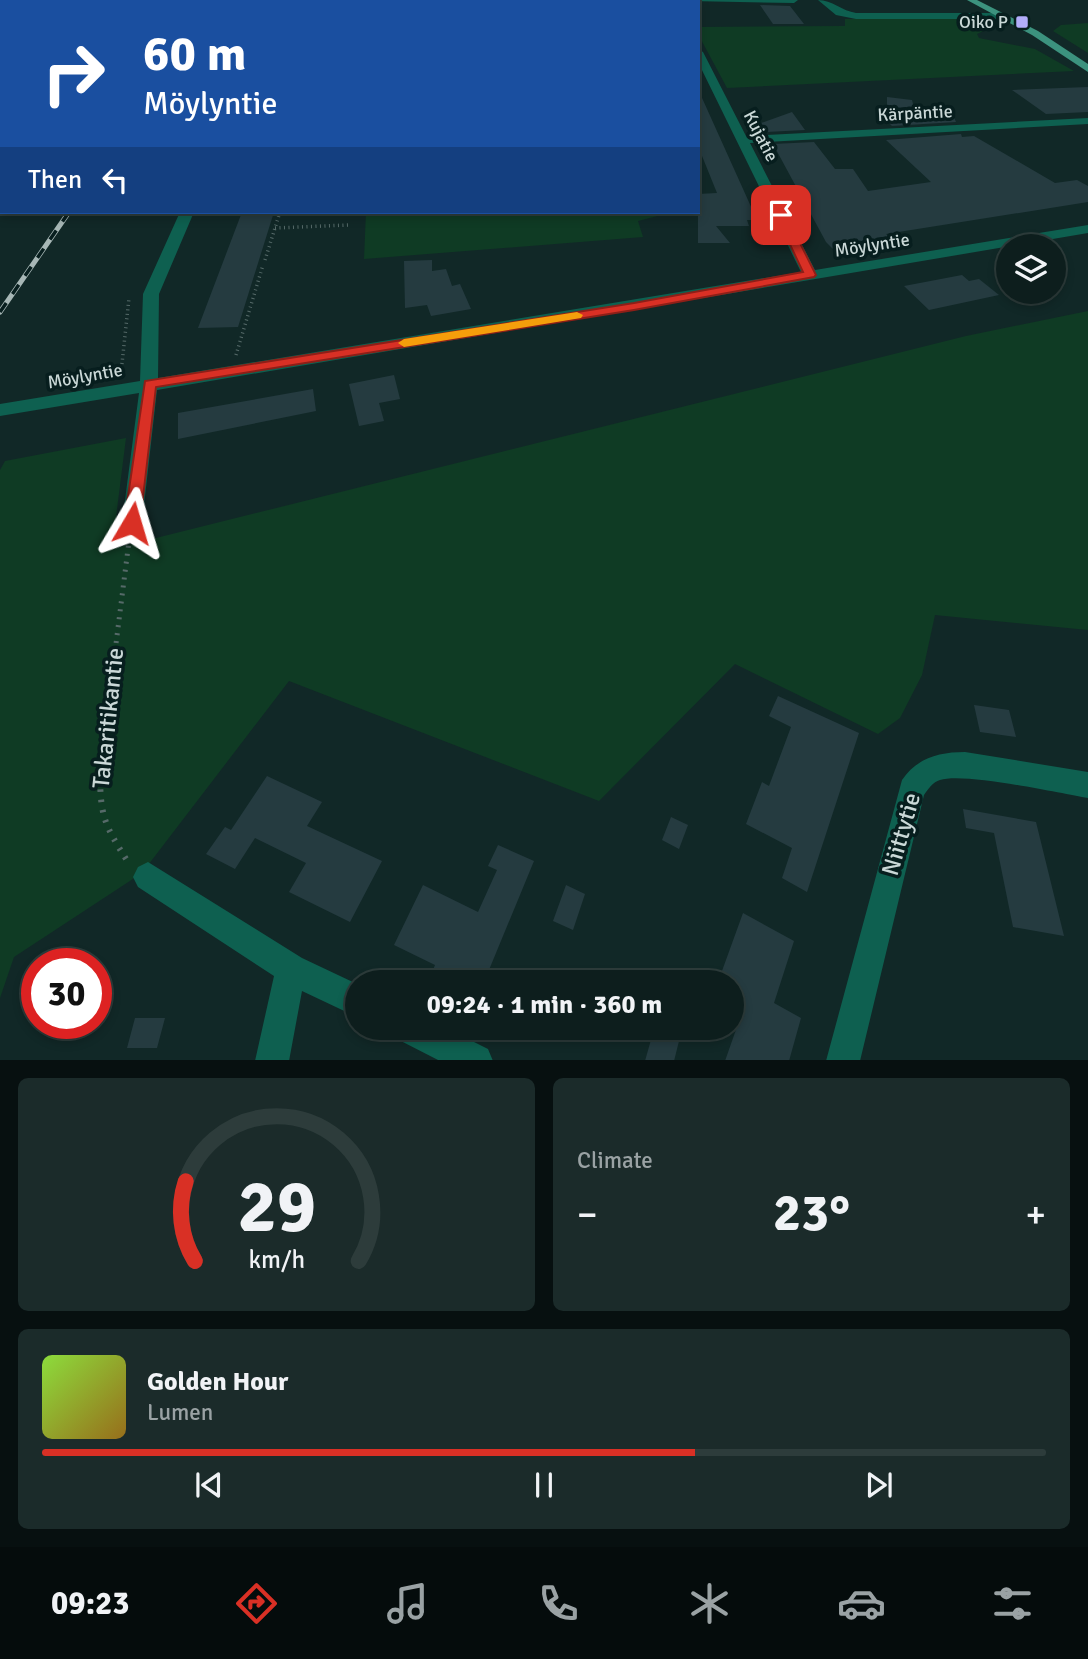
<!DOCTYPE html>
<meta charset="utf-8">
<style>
body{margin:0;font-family:Signika,sans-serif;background:#1b2b2a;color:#f1f3f6;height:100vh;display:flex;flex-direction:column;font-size:26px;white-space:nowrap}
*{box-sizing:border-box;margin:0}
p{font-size:23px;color:#9aa2a4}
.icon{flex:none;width:38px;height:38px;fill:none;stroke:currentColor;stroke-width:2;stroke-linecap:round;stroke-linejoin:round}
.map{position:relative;height:1060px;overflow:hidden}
.details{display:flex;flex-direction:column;gap:18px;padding:18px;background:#071010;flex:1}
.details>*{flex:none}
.hud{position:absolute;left:0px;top:0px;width:700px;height:214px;box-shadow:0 4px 10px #0003,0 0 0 2px #2d3c3b;background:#1a4fa0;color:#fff;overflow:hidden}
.controls{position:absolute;left:996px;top:234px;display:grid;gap:14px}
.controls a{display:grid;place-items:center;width:70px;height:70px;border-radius:50%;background:#0d1e1d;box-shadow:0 4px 10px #0003,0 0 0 2px #2d3c3b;font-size:35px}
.speed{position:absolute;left:21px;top:948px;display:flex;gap:14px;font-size:35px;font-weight:700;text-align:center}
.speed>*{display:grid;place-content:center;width:91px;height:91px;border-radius:50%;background:#0d1e1d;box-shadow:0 4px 10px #0003,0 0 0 2px #2d3c3b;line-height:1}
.speed .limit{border:10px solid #d22;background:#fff;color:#111}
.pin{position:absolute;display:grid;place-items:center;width:60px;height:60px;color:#fff;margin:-30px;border-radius:14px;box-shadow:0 4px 10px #0006}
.me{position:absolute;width:77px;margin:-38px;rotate:7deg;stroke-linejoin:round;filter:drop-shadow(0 0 5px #0008)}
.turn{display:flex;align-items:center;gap:24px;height:147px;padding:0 28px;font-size:32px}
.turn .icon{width:91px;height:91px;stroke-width:2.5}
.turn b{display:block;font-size:49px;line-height:60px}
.then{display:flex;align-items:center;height:66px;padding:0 28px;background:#0003;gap:14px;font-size:26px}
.big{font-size:52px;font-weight:700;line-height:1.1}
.details .widget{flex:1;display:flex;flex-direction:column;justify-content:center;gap:10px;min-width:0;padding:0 24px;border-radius:10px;background:#1b2b2a}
.details .dial{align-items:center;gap:0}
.dial svg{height:182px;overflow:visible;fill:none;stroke:#2d3c3b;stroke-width:7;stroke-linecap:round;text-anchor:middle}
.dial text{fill:#f1f3f6;stroke:none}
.song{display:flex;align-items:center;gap:21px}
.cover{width:84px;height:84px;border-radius:10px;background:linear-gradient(135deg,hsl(90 70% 55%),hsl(40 70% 35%))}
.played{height:7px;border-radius:4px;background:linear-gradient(90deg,#d93025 65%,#2d3c3b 65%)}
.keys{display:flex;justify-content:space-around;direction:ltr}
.heat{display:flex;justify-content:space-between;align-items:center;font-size:38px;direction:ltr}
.details .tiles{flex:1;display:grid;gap:18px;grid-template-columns:1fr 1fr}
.widget:last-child{grid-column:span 2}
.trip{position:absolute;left:345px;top:970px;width:399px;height:70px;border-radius:35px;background:#0d1e1d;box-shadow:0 4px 10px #0003,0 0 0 2px #2d3c3b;font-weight:700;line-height:70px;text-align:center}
.tabs{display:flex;height:112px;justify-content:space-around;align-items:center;background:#050c0c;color:#9aa2a4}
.tabs .icon{width:49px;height:49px}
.tabs .current{color:#d93025}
.tabs b{font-size:32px;color:#f1f3f6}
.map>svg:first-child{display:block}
.green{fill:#0f3b24}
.building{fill:#253b40}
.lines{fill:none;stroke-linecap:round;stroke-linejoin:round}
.path-far3{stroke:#566a69;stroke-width:2;stroke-dasharray:1 2.5;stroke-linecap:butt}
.path-far2{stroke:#566a69;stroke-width:3.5;stroke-dasharray:1 3.5;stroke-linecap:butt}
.path-far1{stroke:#566a69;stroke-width:5;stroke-dasharray:2 6;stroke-linecap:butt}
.path{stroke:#566a69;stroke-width:6;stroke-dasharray:2.5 8;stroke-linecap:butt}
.minor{fill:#0e6050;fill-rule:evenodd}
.major{fill:#3c927e;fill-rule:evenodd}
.rail-casing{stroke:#a7b7b6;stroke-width:5}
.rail{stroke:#071e1e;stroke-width:3.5;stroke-dasharray:11;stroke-linecap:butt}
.route{fill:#d93025;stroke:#8d1f18;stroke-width:2}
.slow{fill:#f59e0b}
.poi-dot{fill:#b2adfa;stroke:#071e1e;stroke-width:2.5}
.labels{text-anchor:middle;stroke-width:7;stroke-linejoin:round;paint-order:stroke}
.far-poi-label{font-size:18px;fill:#cad8d7;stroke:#071e1e;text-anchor:end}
.far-street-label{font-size:18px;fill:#cad8d7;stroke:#071e1e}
.near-street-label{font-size:24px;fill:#cad8d7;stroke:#071e1e}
</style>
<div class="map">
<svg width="1088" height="1061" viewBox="0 0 1088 1061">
<rect width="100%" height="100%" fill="#112827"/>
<path class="green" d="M845,19H978L992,27L977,34L979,38L1035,49L1074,71L727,88L698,34V27L845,26Z
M1088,23V53L1053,31L1061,25Z
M366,212H673L638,221L643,237L364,259Z
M1088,311V630L935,615L922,675L900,718L878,734L735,664L599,801L289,681L142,873L14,957L0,998V470L5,461L126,438L112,549L966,336Z"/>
<path class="building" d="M760,5L790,6L804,24H773Z
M1088,87V112L1046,114L1012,90Z
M698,89L757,220H747L749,226H716L730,243H698V194L717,193L698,146Z
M887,97L912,100L914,108L942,110L944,114L953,115L956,122L892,126L887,121Z
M792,112L805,130L766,132L761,123Z
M961,134L962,137L974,136L1055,183L1077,180L1088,186V202L886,234L894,241L833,249L826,242L773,144L814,142L835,169H853L868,191L931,182L886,140Z
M242,212H274L238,327L198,328Z
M432,260V271L446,269L452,286L460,284L471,309L431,316L427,305L405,308L404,261Z
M962,275L969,281L979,279L999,295L929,310L904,286Z
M394,375L400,399L379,403L384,421L359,426L349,384Z
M313,389L316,411L178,439V413Z
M778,696L859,733L807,892L782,878L792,848L746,824L762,782L769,786L791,727L769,716Z
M974,705L1009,710L1016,737L980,732Z
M267,776L322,802L307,826L382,861L350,922L289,892L306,863L255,838L235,869L206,854L225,827L231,830Z
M963,809L1036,822L1064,936L1013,927L994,833L966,828Z
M671,817L688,825L679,849L662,840Z
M498,845L534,861L484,982H444L431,975L435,965L394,945L423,885L478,912L497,870L488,866Z
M566,885L585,894L573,930L553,921Z
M743,913L794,941L774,1003L801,1018L789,1061H725L739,1021L732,1016V982H718Z
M135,1018H165L157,1048H127Z
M654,1029L679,1041L674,1061H645Z"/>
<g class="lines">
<path class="path-far3" d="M112,2L116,0"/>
<path class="path-far2" d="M275,228L348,225
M265,260L280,212
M236,355L263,265
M121,373L129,298"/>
<path class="path-far1" d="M100,770L129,541"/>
<path class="path" d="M100,768C100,815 103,823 128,862"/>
<path class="minor" d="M262,0H270L261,2Z
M409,0H417V2H409Z
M640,0H798L794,3Z
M818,0C832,0 842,11 856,13H1002L1006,16L1002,19H856L836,15Z
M0,28H2V34H0Z
M698,49L703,52L746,136L1088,118V124L750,143L815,270L1088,225V233L157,390L142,523L139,529L132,531L125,529L122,523L139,393L0,416V404L140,381L143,294L180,212H194L159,294L158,378L801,272L698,62Z
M965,752L1088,772V798C1058,793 964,772 940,780C933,782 928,789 924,795L860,1061H826L902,780C917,758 939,752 965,752Z
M148,862L302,958L357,984V1017L302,991L289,1061H255L274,976L138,887L133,877L138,867Z
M393,1027H444L488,1049L493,1061H440L397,1039Z"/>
<path class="major" d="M158,0H167L157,2Z
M967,0H977L1038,31L1088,64V72L1032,35Z
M2,193V203H0V194Z"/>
<g class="rail-casing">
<path id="rail" d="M0,312L69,212"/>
</g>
<use href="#rail" class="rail"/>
</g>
<path class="route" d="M781,212L786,215L816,275L814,277L634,310L156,387L140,523L132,529L124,523L145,381L634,303L803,272L776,215Z"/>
<path class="slow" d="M577,312L583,315L581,318L404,347L398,343L404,339Z"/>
<rect class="poi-dot" x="1015" y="15" width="14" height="14" rx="3.5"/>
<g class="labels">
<g class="far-poi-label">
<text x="1008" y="28">Oiko P</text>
</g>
<g class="far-street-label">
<text transform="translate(915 113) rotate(-3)" y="6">Kärpäntie</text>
<text transform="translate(761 136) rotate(63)" y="6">Kujatie</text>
<text transform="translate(872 245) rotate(-9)" y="6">Möylyntie</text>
<text transform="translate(85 376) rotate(-10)" y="6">Möylyntie</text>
</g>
<g class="near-street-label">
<text transform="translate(108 718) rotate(-84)" y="8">Takaritikantie</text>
<text transform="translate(901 834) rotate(-74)" y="8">Niittytie</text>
</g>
</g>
</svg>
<div class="controls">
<a><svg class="icon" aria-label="layers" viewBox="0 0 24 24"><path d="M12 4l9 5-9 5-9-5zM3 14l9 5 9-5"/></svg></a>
</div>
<div class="speed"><div class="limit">30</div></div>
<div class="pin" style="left:781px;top:215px;background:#d93025"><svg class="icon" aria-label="arrive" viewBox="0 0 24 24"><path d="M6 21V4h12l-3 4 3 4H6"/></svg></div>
<svg class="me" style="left:132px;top:523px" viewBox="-20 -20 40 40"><path d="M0-17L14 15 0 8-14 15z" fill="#d93025" stroke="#fff" stroke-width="4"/></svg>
<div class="trip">09:24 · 1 min · 360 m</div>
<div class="hud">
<div class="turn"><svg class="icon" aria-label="right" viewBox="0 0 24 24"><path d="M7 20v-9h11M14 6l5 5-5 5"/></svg><div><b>60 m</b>Möylyntie</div></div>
<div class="then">Then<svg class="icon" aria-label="left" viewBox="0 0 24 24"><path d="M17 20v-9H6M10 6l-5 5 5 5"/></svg></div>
</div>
</div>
<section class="details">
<div class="tiles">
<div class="widget dial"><svg viewBox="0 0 100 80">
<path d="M14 69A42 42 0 1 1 86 69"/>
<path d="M14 69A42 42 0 0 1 10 34" stroke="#d93025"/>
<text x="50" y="56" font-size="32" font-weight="700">29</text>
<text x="50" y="72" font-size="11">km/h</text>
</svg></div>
<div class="widget"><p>Climate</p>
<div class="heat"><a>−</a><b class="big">23°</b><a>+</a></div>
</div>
<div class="widget">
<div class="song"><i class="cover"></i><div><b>Golden Hour</b><p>Lumen</p></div></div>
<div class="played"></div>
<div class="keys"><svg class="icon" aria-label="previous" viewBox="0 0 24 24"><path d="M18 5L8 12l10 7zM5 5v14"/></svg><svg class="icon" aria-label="pause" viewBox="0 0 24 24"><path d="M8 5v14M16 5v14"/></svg><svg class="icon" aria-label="next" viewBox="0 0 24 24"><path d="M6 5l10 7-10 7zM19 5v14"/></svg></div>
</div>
</div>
</section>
<nav class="tabs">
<b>09:23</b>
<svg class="icon current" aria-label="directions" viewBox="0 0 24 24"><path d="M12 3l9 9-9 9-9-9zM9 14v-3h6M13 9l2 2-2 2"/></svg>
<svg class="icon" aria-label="music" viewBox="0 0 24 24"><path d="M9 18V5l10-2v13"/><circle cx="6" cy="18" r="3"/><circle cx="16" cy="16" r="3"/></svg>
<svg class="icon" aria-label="phone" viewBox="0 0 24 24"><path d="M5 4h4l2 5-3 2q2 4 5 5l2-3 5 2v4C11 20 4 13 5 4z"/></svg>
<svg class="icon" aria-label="climate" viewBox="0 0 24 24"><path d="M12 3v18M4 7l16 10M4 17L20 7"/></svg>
<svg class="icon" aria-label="car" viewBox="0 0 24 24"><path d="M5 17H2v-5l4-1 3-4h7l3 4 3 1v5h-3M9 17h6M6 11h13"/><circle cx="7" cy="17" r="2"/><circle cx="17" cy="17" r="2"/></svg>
<svg class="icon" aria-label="filters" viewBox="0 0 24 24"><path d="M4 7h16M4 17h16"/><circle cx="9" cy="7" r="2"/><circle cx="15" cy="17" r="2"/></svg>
</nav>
